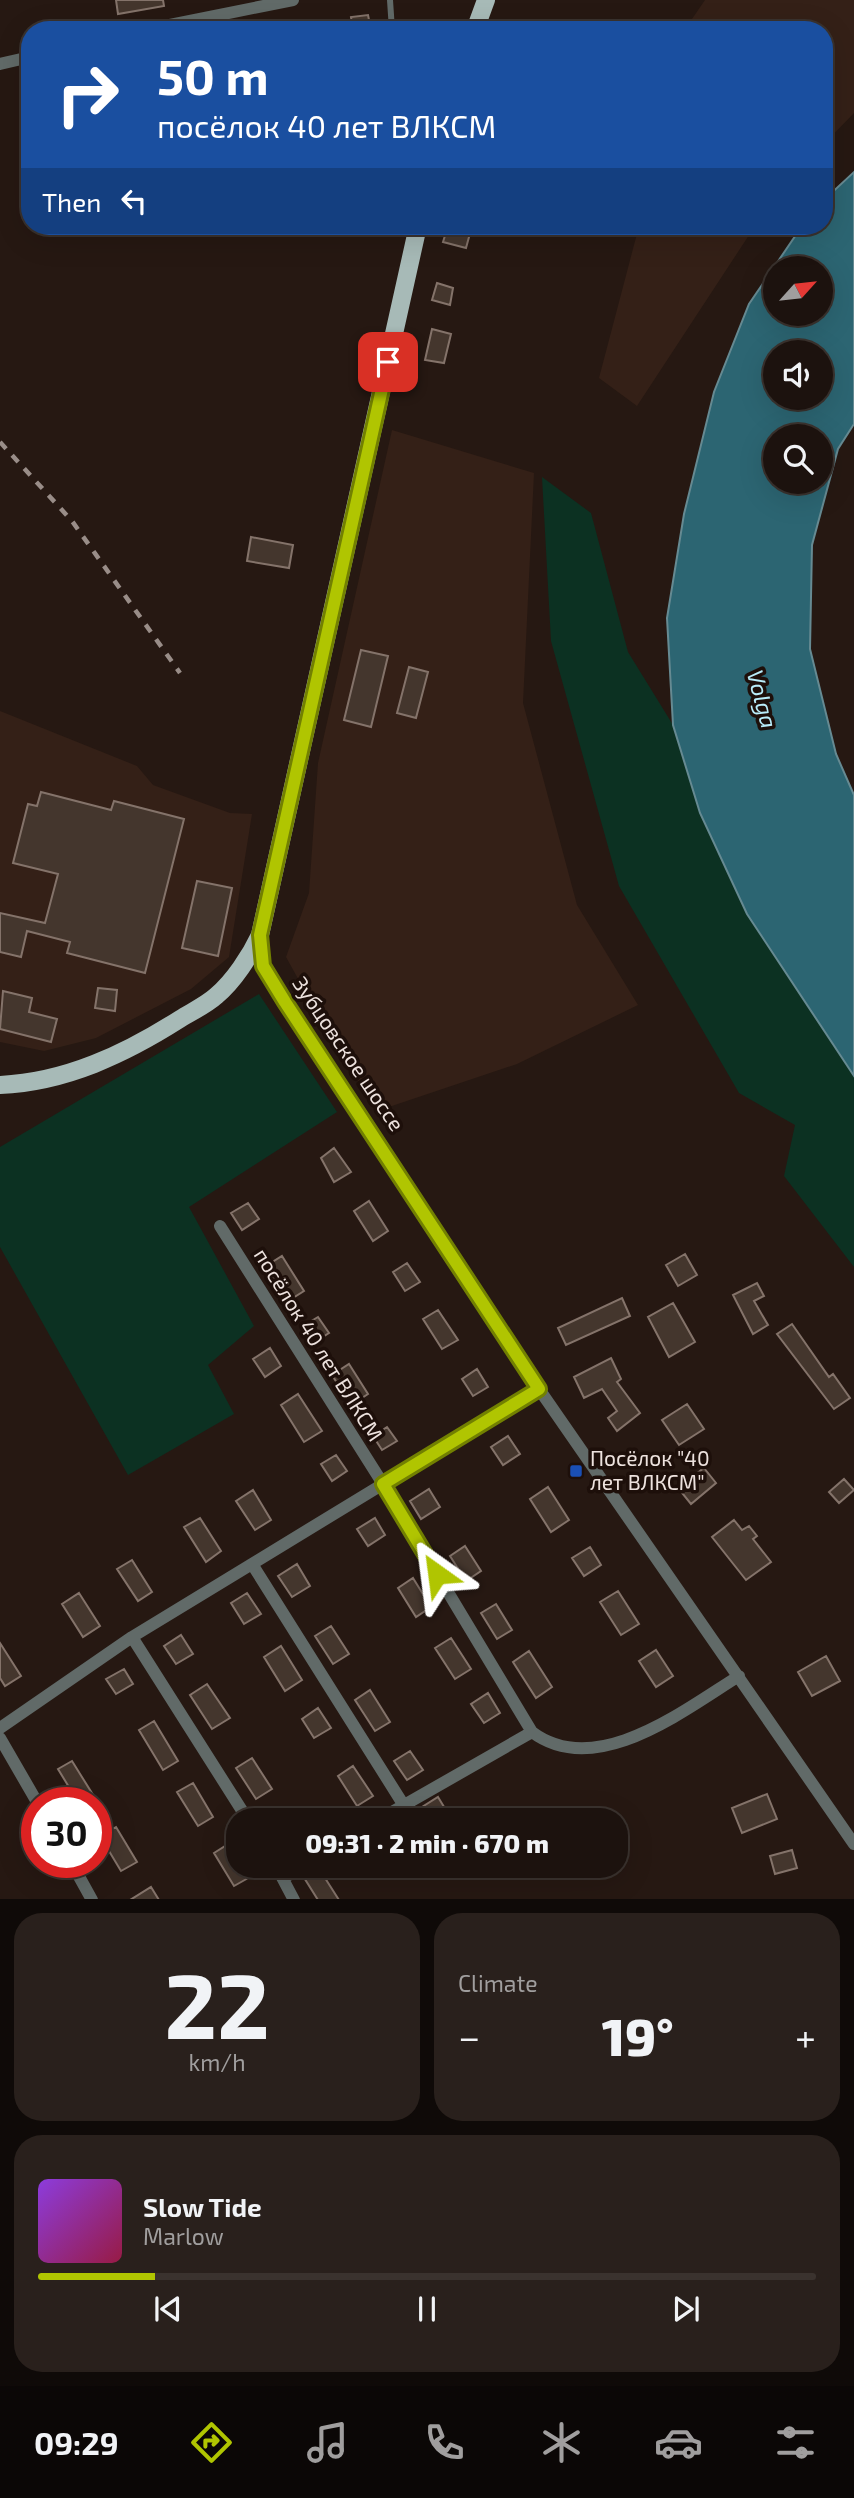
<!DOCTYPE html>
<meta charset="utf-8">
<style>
body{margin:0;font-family:"Exo 2",sans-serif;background:#29201c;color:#f1f3f6;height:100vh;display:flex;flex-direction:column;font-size:26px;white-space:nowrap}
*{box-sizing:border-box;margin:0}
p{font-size:23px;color:#a09e9e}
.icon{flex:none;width:38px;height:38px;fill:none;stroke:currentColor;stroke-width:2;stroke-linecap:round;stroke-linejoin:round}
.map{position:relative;height:1899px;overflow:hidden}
.panel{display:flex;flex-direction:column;gap:14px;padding:14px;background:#0f0a08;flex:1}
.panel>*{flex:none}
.banner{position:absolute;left:21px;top:21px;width:812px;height:214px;border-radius:28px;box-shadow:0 7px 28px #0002,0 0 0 2px #3a322e;background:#1a4fa0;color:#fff;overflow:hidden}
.needle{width:46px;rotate:63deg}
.controls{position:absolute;left:763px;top:256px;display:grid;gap:14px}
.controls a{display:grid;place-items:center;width:70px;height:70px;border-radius:50%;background:#1c120e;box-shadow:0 7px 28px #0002,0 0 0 2px #3a322e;font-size:35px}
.speed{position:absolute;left:21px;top:1787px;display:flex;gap:14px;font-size:35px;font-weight:700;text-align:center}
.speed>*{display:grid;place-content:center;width:91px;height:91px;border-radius:50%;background:#1c120e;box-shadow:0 7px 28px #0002,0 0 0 2px #3a322e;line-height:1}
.speed .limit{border:10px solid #d22;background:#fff;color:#111}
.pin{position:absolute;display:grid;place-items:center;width:60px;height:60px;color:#fff;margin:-30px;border-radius:14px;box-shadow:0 4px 10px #0006}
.me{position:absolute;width:77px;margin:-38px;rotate:329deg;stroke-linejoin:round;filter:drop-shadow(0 0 5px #0008)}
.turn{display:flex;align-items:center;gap:24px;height:147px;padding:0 21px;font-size:32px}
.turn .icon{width:91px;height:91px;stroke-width:2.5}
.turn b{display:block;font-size:49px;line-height:60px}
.then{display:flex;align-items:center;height:66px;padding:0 21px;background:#0003;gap:14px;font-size:26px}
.big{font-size:52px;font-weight:800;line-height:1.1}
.panel .tile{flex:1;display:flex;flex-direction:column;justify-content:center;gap:10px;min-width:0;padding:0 24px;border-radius:28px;background:#29201c}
.panel .dial{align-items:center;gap:0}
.dial b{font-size:91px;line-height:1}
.song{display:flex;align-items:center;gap:21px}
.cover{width:84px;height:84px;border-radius:10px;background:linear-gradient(135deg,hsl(270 70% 55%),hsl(340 70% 35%))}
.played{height:7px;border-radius:4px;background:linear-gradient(90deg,#b0c501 15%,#3a322e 15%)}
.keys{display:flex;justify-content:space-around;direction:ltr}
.heat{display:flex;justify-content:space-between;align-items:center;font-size:38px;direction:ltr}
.panel .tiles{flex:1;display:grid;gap:14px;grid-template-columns:1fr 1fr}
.tile:last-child{grid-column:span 2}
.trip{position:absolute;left:226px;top:1808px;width:402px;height:70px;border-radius:28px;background:#1c120e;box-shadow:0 7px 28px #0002,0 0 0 2px #3a322e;font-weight:800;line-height:70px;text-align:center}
.tab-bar{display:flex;height:112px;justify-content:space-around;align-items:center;background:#0b0706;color:#a09e9e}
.tab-bar .icon{width:49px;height:49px}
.tab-bar .on{color:#b0c501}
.tab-bar b{font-size:32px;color:#f1f3f6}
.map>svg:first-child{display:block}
.built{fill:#342017}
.green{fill:#0c3122}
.water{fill:#2c6572;stroke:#668a92;stroke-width:2;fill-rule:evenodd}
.building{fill:#44362d;stroke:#84736a;stroke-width:2}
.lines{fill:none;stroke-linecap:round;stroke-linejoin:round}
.lane{stroke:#616a68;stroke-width:6}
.street{stroke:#616a68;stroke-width:12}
.primary{stroke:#a7bab7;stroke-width:18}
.rail{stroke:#998d88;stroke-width:4.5;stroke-dasharray:9 9;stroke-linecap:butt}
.route-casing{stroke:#728001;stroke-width:18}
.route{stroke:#b0c501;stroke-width:12}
.transit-dot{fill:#1a4fb4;stroke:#1d0f0a;stroke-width:2.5}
.labels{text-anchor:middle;stroke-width:7;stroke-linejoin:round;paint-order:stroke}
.street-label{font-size:21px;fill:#ede2de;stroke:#1d0f0a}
.poi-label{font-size:21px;fill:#ede2de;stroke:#1d0f0a;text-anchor:start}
.water-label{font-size:23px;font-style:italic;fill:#b9edfa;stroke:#1d0f0a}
</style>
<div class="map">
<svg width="854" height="1900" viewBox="0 0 854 1900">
<rect width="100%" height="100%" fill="#261812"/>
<path class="built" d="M705,0H854V113L824,144V30H689L692,19Z
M639,226H755L637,406L599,378Z
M392,430L534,473L523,703L577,905L638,1005L517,1064L377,1111L338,1051L286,957L309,893L318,763Z
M0,711L137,766L153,785L230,813L252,814L229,957L191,989L96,1038L44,1051L0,1042Z"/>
<path class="green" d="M542,477L591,513L628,652L673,725L700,813L747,914L854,1076V1267L784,1176L795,1125L739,1093L619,886L551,641Z
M259,994L337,1112L189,1207L254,1326L208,1365L234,1414L128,1475L0,1247V1147Z"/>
<path class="water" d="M854,172V424L838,449L812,545L810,649L836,754L854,795V1076L747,914L700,813L673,725L667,618L684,514L714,392L749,304L802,226H824V200ZM775,268H821V313H775ZM775,352H821V397H775ZM775,436H821V481H775Z"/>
<path class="building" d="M116,0H163L164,6L118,14Z
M368,15L371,30H353L351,17Z
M448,226H472L466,248L443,242Z
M437,283L453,288L450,305L432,300Z
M432,329L451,334L444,363L425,360Z
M251,537L293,545L289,568L247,561Z
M361,650L388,656L371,727L344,720Z
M409,667L428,672L416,718L397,713Z
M41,792L111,810L114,801L184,819L145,973L67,953L70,942L27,931L21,957L0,952V913L45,923L58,874L13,863L28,804L37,806Z
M197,881L232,888L218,956L182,948Z
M98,988L117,990L115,1011L95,1008Z
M3,991L32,998L29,1012L57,1019L51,1042L0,1029Z
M334,1148L351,1172L334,1182L321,1158Z
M369,1201L388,1231L373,1241L354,1211Z
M248,1203L259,1219L242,1230L231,1213Z
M685,1254L697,1275L678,1286L666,1265Z
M282,1256L304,1291L288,1301L266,1266Z
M407,1263L420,1282L405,1291L393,1272Z
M757,1283L764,1296L754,1301L768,1325L753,1334L733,1295Z
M622,1298L630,1316L566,1345L558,1328Z
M673,1303L695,1342L669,1357L648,1317Z
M438,1310L458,1340L442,1349L423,1319Z
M318,1317L329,1333L313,1343L303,1326Z
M792,1324L829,1377L833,1374L850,1398L834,1409L777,1334Z
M270,1348L281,1366L265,1377L253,1359Z
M611,1358L621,1379L617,1382L640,1413L617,1431L608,1418L617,1411L602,1389L584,1398L574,1377Z
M349,1364L368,1394L351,1405L332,1375Z
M477,1369L488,1387L473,1396L462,1379Z
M298,1394L322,1431L304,1442L281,1405Z
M687,1404L704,1429L679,1445L662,1420Z
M387,1427L397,1441L382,1450L373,1436Z
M508,1436L520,1454L503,1465L491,1447Z
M336,1455L347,1471L332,1481L321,1464Z
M704,1468L716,1483L691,1504L678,1488Z
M844,1479L854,1490L839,1503L829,1492Z
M548,1487L569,1520L551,1532L530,1499Z
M429,1489L440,1507L421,1519L410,1501Z
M253,1490L271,1520L255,1530L236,1501Z
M200,1518L221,1551L206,1562L184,1527Z
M375,1518L385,1535L368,1546L357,1529Z
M734,1520L742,1530L749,1526L757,1536L753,1539L771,1562L746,1580L712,1537Z
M465,1546L481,1571L466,1581L450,1556Z
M590,1547L601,1565L584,1576L572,1558Z
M132,1560L152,1592L138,1601L117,1569Z
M297,1564L310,1586L292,1597L278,1576Z
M413,1578L431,1607L416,1617L398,1588Z
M618,1591L639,1624L621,1635L600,1602Z
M79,1593L100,1626L83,1637L62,1604Z
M247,1593L261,1614L244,1624L231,1603Z
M496,1604L512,1630L497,1639L481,1613Z
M331,1626L349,1654L333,1664L315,1636Z
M181,1635L193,1654L176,1664L164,1646Z
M451,1638L471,1669L455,1679L435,1648Z
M0,1643L21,1676L5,1686L0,1678Z
M281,1646L302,1680L285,1691L264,1657Z
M656,1650L673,1676L656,1687L639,1661Z
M529,1651L552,1687L536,1698L513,1662Z
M826,1656L840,1681L812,1696L798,1672Z
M124,1669L133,1684L116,1694L106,1679Z
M207,1684L230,1718L212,1729L190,1695Z
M370,1690L390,1722L375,1731L355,1700Z
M488,1693L500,1713L484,1723L471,1704Z
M318,1708L331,1728L314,1738L302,1719Z
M154,1721L178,1761L163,1770L139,1730Z
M410,1751L423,1770L407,1780L394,1761Z
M252,1758L272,1789L256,1799L236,1768Z
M72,1761L95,1798L88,1802H78L58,1769Z
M353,1766L373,1796L357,1806L338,1776Z
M193,1783L213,1817L198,1826L177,1792Z
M767,1794L777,1819L742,1833L732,1808Z
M438,1797L452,1820H431L422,1807Z
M116,1827L137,1862L121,1871L100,1836Z
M230,1843L238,1856V1866H243L250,1877L234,1886L214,1853Z
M792,1850L797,1868L775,1874L770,1856Z
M318,1867L339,1900H318L303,1876Z
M151,1887L159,1900H130Z"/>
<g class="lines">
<path class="lane" d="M390,0L392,30"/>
<path class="street" d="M145,30L293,0
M0,64L30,57
M260,936L263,966L284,1002L539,1389L854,1844
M220,1226L383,1484L532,1732L378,1820
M252,1564L403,1804
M132,1637L248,1820
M0,1728L132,1637L539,1389
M532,1732C596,1780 684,1710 739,1676
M0,1738L37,1802
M71,1862L92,1900
M276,1866L294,1900
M284,1878L303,1866"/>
<path class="primary" d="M475,30L486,0
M0,1085C66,1082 125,1054 180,1019C191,1012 206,1005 216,996C234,981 250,956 260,935L418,226"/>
<path class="rail" d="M0,442L72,521L180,673"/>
</g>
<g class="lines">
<g class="route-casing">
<path id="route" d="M388,362L260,935L263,966L285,1002L539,1389L383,1484L437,1574"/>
</g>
<use href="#route" class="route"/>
</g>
<rect class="transit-dot" x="569" y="1464" width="14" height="14" rx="3.5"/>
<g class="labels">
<g class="street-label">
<text transform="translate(348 1054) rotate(56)" y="7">Зубцовское шоссе</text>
<text transform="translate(318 1345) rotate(58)" y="7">посёлок 40 лет ВЛКСМ</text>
</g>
<g class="poi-label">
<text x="590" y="1466">Посёлок "40<tspan x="590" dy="24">лет ВЛКСМ"</tspan></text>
</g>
<g class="water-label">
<text transform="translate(762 699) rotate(75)" y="8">Volga</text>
</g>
</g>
</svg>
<div class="controls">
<a><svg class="needle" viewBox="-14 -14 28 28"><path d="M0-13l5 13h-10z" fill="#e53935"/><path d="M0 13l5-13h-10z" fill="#a09e9e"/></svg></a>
<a><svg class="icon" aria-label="sound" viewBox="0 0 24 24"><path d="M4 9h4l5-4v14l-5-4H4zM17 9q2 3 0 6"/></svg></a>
<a><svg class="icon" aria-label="search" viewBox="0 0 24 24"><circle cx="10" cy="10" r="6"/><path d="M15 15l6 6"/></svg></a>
</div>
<div class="speed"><div class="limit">30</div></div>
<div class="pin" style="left:388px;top:362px;background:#d93025"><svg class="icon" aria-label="arrive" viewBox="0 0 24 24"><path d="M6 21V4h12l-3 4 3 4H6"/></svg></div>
<svg class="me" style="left:437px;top:1574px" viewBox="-20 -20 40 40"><path d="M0-17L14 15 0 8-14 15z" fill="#b0c501" stroke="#fff" stroke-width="4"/></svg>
<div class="trip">09:31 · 2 min · 670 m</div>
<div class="banner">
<div class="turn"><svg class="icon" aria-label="right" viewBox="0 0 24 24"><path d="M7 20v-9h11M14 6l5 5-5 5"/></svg><div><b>50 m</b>посёлок 40 лет ВЛКСМ</div></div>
<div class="then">Then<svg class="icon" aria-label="left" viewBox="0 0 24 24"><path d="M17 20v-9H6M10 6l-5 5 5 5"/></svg></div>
</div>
</div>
<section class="panel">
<div class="tiles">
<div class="tile dial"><b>22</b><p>km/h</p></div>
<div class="tile"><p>Climate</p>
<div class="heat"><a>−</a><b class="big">19°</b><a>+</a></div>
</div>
<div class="tile">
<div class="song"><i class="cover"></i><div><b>Slow Tide</b><p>Marlow</p></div></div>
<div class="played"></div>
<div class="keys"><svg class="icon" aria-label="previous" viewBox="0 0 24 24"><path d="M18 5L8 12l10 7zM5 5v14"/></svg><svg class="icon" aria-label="pause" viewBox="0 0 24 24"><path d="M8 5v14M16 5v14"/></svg><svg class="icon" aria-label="next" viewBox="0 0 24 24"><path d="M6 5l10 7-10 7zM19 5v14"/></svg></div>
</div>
</div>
</section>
<nav class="tab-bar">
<b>09:29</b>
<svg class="icon on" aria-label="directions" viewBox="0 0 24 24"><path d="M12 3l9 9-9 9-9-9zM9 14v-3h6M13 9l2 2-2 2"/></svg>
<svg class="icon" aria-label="music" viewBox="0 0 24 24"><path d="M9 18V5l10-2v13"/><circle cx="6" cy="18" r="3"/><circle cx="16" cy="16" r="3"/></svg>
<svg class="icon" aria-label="phone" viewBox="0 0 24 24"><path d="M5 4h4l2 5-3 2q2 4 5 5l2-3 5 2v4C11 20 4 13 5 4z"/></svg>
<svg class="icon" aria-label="climate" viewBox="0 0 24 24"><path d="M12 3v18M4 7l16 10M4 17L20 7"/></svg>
<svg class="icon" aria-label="car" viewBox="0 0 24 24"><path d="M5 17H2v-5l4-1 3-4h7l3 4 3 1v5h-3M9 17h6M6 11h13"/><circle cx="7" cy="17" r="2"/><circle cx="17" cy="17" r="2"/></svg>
<svg class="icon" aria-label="filters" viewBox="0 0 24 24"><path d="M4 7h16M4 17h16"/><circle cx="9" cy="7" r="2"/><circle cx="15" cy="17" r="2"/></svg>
</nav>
